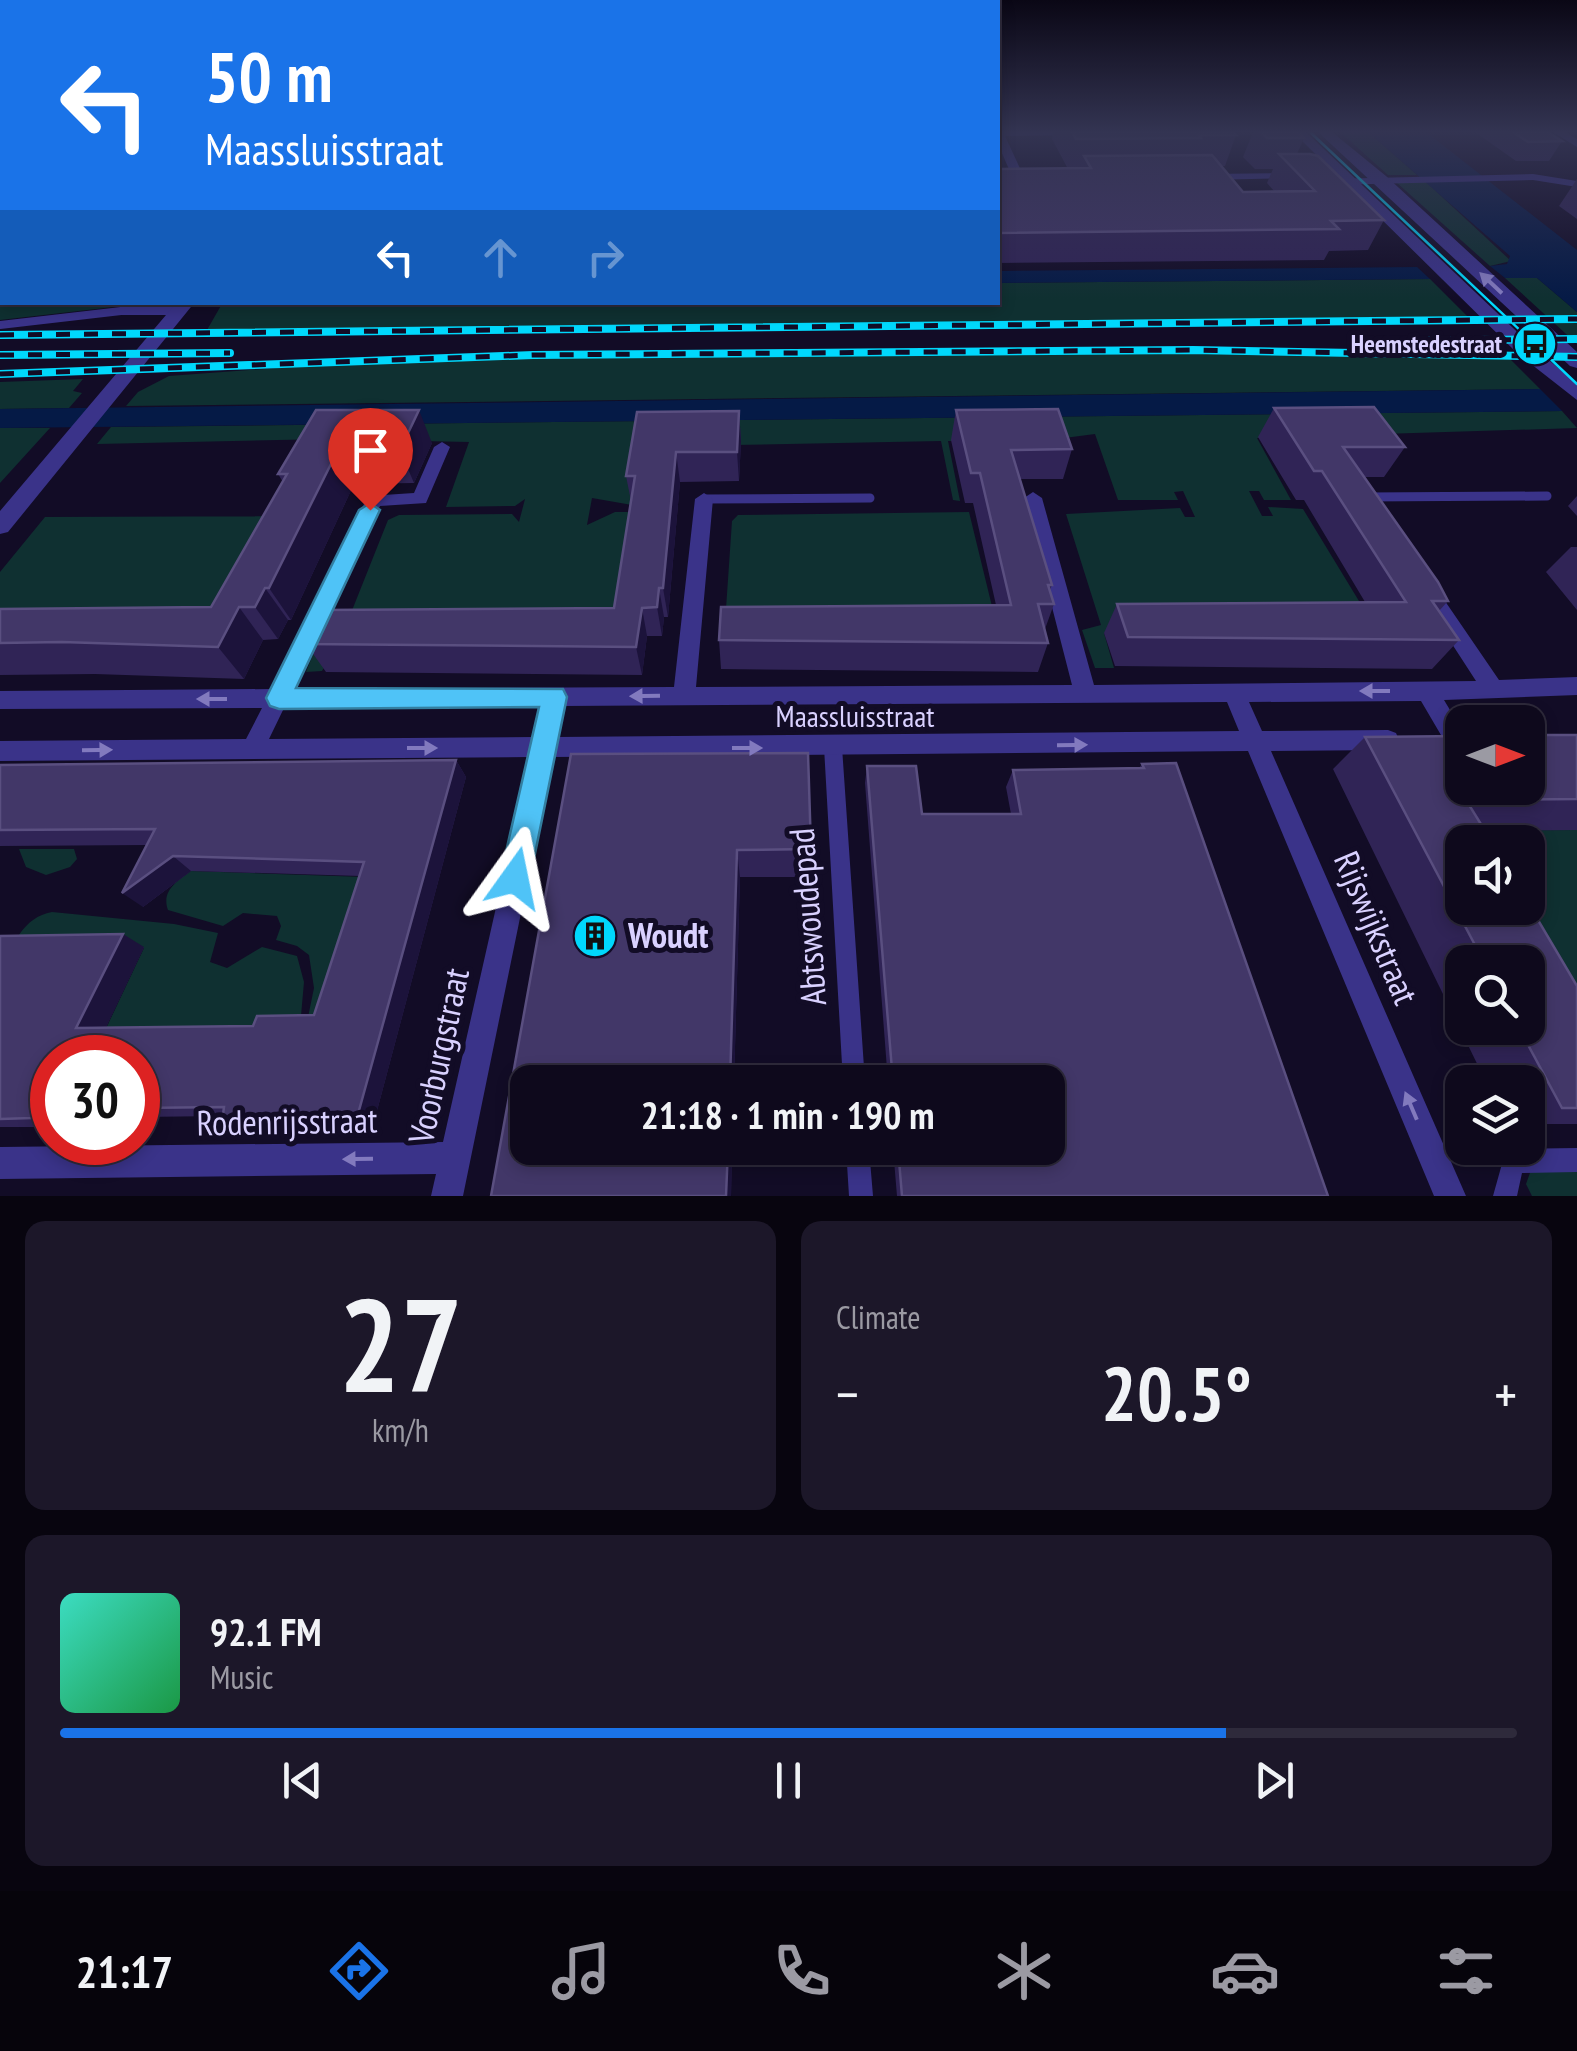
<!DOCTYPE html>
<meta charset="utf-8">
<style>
body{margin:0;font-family:"PT Sans Narrow",sans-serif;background:#1c1729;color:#f1f3f6;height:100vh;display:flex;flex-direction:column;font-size:38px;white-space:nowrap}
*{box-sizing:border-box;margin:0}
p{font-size:32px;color:#9b9aa3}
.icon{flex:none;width:55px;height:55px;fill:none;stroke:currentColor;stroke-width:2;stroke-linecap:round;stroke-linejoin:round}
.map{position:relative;height:1196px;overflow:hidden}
.sheet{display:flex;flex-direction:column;gap:25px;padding:25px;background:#08050f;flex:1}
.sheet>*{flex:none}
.hud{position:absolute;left:0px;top:0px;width:1000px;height:305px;box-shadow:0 5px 15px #0003,0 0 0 2px #2e2a3b;background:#1a73e8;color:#fff;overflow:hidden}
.needle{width:65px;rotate:90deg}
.tools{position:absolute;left:1445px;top:705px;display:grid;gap:20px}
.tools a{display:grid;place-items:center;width:100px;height:100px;border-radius:20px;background:#0e091c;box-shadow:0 5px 15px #0003,0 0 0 2px #2e2a3b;font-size:50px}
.speed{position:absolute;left:30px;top:1035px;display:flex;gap:20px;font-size:50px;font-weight:700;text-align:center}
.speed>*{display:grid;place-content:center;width:130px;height:130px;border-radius:50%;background:#0e091c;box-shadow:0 5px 15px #0003,0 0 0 2px #2e2a3b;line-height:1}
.speed .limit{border:15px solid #d22;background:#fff;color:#111}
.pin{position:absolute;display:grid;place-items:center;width:85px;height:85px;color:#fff;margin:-102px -42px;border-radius:50% 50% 50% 0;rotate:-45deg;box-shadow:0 0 10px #0007}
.pin .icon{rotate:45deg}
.me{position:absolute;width:110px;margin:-55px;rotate:12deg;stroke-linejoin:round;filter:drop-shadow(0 0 8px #0008)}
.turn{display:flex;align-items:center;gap:35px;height:210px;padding:0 40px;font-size:45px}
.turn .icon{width:130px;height:130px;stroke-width:2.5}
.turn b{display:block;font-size:70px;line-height:85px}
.lanes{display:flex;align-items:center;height:95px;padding:0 40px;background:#0003;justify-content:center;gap:50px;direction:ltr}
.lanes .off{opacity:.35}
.big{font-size:75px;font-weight:700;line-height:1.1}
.sheet .tile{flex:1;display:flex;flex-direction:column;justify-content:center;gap:15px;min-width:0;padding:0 35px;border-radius:20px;background:#1c1729}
.sheet .dial{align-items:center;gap:0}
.dial b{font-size:130px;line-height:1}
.song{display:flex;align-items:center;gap:30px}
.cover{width:120px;height:120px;border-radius:15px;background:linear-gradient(135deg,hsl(170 70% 55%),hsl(140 70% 35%))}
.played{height:10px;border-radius:5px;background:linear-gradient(90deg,#1a73e8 80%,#2e2a3b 80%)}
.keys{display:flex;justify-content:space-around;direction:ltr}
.heat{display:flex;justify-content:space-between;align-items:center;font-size:55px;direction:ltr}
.sheet .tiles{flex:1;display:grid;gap:25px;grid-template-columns:1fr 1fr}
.tile:last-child{grid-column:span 2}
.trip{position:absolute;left:510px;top:1065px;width:555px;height:100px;border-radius:20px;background:#0e091c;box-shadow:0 5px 15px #0003,0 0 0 2px #2e2a3b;font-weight:700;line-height:100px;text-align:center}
.dock{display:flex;height:160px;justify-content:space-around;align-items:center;background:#06040b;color:#9b9aa3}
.dock .icon{width:70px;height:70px}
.dock .active{color:#1a73e8}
.dock b{font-size:45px;color:#f1f3f6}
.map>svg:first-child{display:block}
.green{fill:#0f3031}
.water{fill:#051a46}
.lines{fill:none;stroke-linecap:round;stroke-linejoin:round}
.service-far1{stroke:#3a3389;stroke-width:8}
.service{stroke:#3a3389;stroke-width:9}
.pedestrian{fill:#3a3389;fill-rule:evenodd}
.minor{fill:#3a3389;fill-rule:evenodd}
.tertiary{fill:#3a3389;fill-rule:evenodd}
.secondary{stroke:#7368ff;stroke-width:25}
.tram{stroke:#00d8fc;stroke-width:2.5}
.rail-casing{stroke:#00d8fc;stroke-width:8}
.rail{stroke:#120c26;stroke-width:5;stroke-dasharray:14;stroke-linecap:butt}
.wall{fill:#302456;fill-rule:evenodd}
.shaded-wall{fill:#1c133b}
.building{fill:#423768;stroke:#5a4f80;stroke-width:2.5}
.oneway{fill:#827abe}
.route{fill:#4fc3f7;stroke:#337fa1;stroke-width:2.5}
.labels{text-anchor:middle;stroke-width:10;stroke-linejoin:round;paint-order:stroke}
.far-poi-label{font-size:25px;font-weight:bold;fill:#d9d1ff;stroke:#120c26;text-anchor:end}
.street-label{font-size:30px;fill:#d9d1ff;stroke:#120c26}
.near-street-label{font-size:35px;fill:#d9d1ff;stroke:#120c26}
.near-poi-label{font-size:35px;font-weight:bold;fill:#d9d1ff;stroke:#120c26;text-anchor:start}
</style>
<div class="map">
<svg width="1577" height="1196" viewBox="0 0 1577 1196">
<rect width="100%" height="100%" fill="#120c26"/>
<path class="green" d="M1340,132H1368L1417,175H1388Z
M1396,182H1426L1511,261L1490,266Z
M1505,278H1537L1577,312V344Z
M1430,279L1470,319L207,330L223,302H998V283Z
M0,280L2,302L149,303L0,320Z
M1457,350L1462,355L1505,354L1540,389L126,406L138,392L169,376L344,363L871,352Z
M83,379L73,391L82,393L69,408L0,409V382Z
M1562,411L1577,428L1257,438L1291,500H1264L1259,491H1249L1262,516H1273L1268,507L1303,509L1376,629L1104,633L1114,668H1095L1082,630L1101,625L1066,514L1180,508L1185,517H1195L1183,491L1174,492L1178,500H1118L1095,434L1049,440L948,441L960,501L953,500L941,441L733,445L632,505L592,498L587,525L615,512H635L616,635L338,641L322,671L306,672L323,629L345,628L388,520L399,515L512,514L519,522L525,499L515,506L446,507L469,442L327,439L97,444L111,427Z
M0,428H50L0,483Z
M969,512L998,631L724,638L732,521L738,515Z
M295,516L236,633L0,637V572L45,517Z
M1577,830V1028L1528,962V842H1462L1428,831Z
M19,849H74L77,859L70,867L46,875L26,867Z
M191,871L365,877L331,1026L306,1027L314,988L309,955L297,946L276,940L281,926L277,916L243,913L223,926L168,910C161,891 177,881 191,871Z
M52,912L174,924L218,933L210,962L227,968L262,947L297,956L304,982L300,1027L101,1039L144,948L0,969C13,945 23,917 52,912Z
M1577,1169V1196H1532L1526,1184L1531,1170Z"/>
<path class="water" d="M1368,132H1426L1577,250V312L1537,278H1505L1490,266L1507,264L1510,256Z
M1417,267L1430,279L998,283V271Z
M1540,389L1562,411L0,428V409Z"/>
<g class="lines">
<path class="service-far1" d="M0,325L121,311H179
M1522,347H1559"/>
<path class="service" d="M1365,497L1547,496
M704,499L870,498"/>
<path class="pedestrian" d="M833,739L839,742L842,747L865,1082H843L824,747L827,742Z
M846,1148H869L873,1196H849Z
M1577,1148V1172L1522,1173L1517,1196H1493L1505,1153L1513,1149Z"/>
<path class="minor" d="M998,132H1085L1080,135L1005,136L1030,190L1024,194L1018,190L998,144Z
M1553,132H1565L1577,139V147Z
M1297,173L1303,176L1301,178L1206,180L1200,177L1206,174Z
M1533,174L1577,181V187L1533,180L1330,185L1324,182L1330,179Z
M442,442L450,447L426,503L380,506L293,689L674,687L695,499L704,493L713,499L696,687L1072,685L1024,498L1033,492L1042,498L1094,685L1476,681L1417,590L1427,583L1434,585L1499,680L1577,677V695L1444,700L1462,730V748L1456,750L1448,747L1421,701L1249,702L1262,731L1388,730L1396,733L1399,740L1396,747L1388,750L1271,751L1466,1196H1434L1248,751L553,757L463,1196H431L436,1174L0,1179V1147L443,1142L530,757L0,761V741L246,739L262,708L0,709V691L271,689L368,496L414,493L434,447ZM1227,702L1239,731L557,737L563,706ZM541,706L534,737L269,739L284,708Z"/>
<path class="tertiary" d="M1293,132H1306L1531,345L1577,384V400L1517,353Z
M1318,132H1332L1386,176L1577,352V368L1570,366Z
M177,302H195L8,532L0,534V511Z"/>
<path class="secondary" d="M0,163L2,162
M0,186L2,184"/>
<path class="tram" d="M1310,132L1577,384"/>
<g class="rail-casing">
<path id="rail" d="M0,335L1577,319
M1385,341L1577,339
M0,355L230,353
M0,374L533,355L1193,350L1577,357"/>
</g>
<use href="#rail" class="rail"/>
</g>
<path class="wall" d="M1053,132H1233L1236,135L1225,166H1221L1243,192H1275L1267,183L1273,169H1255L1243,157L1253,132H1298L1304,138L1297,154L1384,220L1368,250L1329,251L1324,260L998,263V169H1068L1052,139Z
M1475,132H1548L1562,141L1549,161H1516Z
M1577,179V219L1559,206Z
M2,198V250H0V200Z
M1274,408L1405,447L1384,477H1364L1448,601L1439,611L1459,640L1432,669L1115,666L1104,633L1117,604L1365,602L1304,500H1296L1258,437Z
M316,410L432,443L414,483L354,484L291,620H288L278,639L263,640L244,679L95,674L0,675V609L211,607L283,482L278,474Z
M956,410L1072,449L1063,479H1020L1052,585L1050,590L1054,604L1045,629L1048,643L1038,672L721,669L719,640L996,605L973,503H965L951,440Z
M739,411L741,441L739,481L680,482L668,617H664L662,636H647L642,675L326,672L306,644L614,608L631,501L626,476Z
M1577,496V516L1568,506Z
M1571,547H1577V610L1546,572Z
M1577,735V830L1484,831L1577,986V1124H1528V1082H1486L1333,769L1365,737ZM1462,962H1528V1028H1462Z
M808,753L811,849L810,877H740L734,1082H528V1148H732L731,1196H491L571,754Z
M456,760L466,777L374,1122L350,1123L349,1128L243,1130L222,1122L223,1116L138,1117V1058H52V1127H0V936L144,947L106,1027L253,1026L314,1015L360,876L191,871L143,907L147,845L0,846V765Z
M1142,764L1328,1196H897L893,1148H1048V1082H888L865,783L867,766L922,814H1011L1006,787L1013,770L1139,768Z"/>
<path class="shaded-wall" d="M419,410L432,443L414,483L400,450Z
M739,411L741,441L739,481L737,452Z
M338,450L354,484L291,620L269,588Z
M676,452L680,482L668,617L663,588Z
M265,588L288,620L278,639L255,607Z
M659,588L664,617L662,636L657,607Z
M239,607L263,640L244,679L218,647Z
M642,608L647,636L642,675L636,647Z
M456,760L466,777L374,1122L358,1114Z
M737,850L740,877L734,1082H730Z
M173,856L191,871L143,907L122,893Z
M123,934L144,947L101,1038L76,1028Z
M37,1109L52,1114V1124L32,1118Z
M334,1115L350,1123L349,1128L332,1120Z
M728,1148H732L731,1196H726Z"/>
<path class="building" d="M1072,132H1233L1236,135H1199L1201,138L1076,139Z
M1261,132H1298L1304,138H1267Z
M1513,132H1548L1562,141L1528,142Z
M1279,154H1310L1318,156L1384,220L1331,221L1339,229L998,233V169L1091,168L1084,156L1212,155L1243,192L1315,191Z
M2,198V232H0V200Z
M1374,407L1405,447H1343L1438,582L1448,601H1432L1459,640L1128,637L1117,604L1406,602L1322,471H1314L1274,408Z
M1058,409L1072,449L1011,450L1052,585H1048L1054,604H1038L1048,643L719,640L721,607L1011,605L980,473H971L956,410Z
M316,410H419L400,450H338L269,588H265L255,607H239L218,647L62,642L0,643V609L211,607L287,474H278Z
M739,411L737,452H676L663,588H659L657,607L642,608L636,647L306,644L322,610L614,608L635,476H626L637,412Z
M1528,735H1577V799L1466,800L1492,842H1462V908H1528V903L1577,986V1108H1562L1519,1028H1528V962H1484L1365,737L1462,736V788H1528Z
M808,753L811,849L737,850L730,1082H528V1148H728L726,1196H491L571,754Z
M456,760L358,1114L334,1115L332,1120L222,1122L224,1107L138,1108V1058H52V1109H37L32,1118L0,1119V936L123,934L76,1028L253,1026L257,1016L314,1015L364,862L173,856L122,893L155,829L0,830V765Z
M1176,763L1328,1196H902L898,1148H1048V1082H893L867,766H916L922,814H1021L1013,770L1144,768L1142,764Z"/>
<defs><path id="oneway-solid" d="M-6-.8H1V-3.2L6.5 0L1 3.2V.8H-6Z" transform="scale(2.5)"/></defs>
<g class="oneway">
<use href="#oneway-solid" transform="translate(1491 283) rotate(-137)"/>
<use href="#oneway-solid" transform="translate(1375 691) rotate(-180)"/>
<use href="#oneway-solid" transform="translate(645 696) rotate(179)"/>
<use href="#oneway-solid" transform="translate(212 699) rotate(180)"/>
<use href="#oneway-solid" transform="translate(1072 745) rotate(-1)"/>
<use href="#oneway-solid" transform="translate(422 748)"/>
<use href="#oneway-solid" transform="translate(747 748)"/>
<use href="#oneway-solid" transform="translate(97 750) rotate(-1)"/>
<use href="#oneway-solid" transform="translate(1411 1106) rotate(-113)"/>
<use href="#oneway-solid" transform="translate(358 1159) rotate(179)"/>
</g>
<linearGradient id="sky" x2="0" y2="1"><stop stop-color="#0a0715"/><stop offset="0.44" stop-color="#333452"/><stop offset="1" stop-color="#333452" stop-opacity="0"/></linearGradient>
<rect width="1577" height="299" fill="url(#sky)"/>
<path class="route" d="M370,503L380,510L296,688L563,689L567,697L530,878L525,889L515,893L505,889L500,878L539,707L279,709L270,706L266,698L359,510Z"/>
<defs>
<g id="bus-disc" transform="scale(2.25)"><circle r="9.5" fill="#00d8fc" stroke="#120c26"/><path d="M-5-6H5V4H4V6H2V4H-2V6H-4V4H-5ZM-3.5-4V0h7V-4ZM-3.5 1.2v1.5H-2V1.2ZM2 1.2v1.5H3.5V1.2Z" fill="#111"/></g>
<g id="building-disc" transform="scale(2.25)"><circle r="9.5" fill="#00d8fc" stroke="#120c26"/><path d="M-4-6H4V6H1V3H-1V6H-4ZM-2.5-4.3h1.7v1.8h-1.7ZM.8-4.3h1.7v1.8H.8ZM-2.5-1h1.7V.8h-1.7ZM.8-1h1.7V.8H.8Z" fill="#111"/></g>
</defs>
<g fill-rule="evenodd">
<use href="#bus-disc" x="1535" y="344"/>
<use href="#building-disc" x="595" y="936"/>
</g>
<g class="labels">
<g class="far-poi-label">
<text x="1502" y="353">Heemstedestraat</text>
</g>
<g class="street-label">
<text x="855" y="727">Maassluisstraat</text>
</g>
<g class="near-street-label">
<text transform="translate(808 917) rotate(-94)" y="12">Abtswoudepad</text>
<text transform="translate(1376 928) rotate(67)" y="12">Rijswijkstraat</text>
<text transform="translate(439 1056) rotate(-78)" y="12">Voorburgstraat</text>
<text transform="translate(287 1122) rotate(-1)" y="12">Rodenrijsstraat</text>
</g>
<g class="near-poi-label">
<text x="628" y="948">Woudt</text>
</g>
</g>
</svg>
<div class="tools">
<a><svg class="needle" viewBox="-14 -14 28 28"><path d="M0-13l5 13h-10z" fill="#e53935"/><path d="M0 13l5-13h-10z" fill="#9b9aa3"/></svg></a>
<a><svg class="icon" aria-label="sound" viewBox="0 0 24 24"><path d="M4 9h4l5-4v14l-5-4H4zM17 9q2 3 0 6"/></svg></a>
<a><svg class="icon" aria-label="search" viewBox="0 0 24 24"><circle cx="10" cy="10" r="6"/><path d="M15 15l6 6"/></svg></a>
<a><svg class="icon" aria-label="layers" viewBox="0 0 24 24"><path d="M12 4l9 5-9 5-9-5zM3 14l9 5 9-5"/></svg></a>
</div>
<div class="speed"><div class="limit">30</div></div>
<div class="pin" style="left:370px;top:510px;background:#d93025"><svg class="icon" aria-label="arrive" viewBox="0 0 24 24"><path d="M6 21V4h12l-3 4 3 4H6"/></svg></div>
<svg class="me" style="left:515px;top:878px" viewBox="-20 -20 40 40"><path d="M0-17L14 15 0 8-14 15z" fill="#4fc3f7" stroke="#fff" stroke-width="4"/></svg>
<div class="trip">21:18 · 1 min · 190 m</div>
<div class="hud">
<div class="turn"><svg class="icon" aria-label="left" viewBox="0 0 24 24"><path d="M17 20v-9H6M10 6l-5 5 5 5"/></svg><div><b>50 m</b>Maassluisstraat</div></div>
<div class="lanes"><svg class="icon" aria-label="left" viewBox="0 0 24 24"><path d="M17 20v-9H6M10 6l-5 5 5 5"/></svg><svg class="icon off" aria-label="ahead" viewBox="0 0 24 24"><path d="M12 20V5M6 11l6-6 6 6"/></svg><svg class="icon off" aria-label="right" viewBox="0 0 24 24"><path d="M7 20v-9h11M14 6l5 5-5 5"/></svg></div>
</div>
</div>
<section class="sheet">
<div class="tiles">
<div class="tile dial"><b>27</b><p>km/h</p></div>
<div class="tile"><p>Climate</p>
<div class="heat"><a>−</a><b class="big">20.5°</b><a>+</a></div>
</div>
<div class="tile">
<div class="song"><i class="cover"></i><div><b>92.1 FM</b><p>Music</p></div></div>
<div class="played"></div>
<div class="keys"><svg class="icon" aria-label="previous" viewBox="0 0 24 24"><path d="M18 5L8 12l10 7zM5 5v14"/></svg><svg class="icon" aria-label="pause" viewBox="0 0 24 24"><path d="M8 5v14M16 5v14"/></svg><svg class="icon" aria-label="next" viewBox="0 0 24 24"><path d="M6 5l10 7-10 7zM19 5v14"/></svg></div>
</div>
</div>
</section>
<nav class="dock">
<b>21:17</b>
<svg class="icon active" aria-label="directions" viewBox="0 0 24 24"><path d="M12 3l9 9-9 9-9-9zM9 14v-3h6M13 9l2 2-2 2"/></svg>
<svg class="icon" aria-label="music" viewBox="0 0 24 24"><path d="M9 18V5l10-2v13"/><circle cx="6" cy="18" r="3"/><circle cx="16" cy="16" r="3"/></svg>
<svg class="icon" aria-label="phone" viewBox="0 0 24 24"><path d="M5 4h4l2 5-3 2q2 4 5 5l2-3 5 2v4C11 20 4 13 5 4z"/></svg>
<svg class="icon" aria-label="climate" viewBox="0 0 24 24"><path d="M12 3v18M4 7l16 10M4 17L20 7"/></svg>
<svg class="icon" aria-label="car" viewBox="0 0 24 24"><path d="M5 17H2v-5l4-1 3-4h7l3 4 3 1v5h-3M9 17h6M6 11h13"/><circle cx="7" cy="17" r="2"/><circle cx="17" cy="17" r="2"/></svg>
<svg class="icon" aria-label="filters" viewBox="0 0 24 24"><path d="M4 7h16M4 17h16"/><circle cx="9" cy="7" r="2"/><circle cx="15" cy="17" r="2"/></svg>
</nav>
